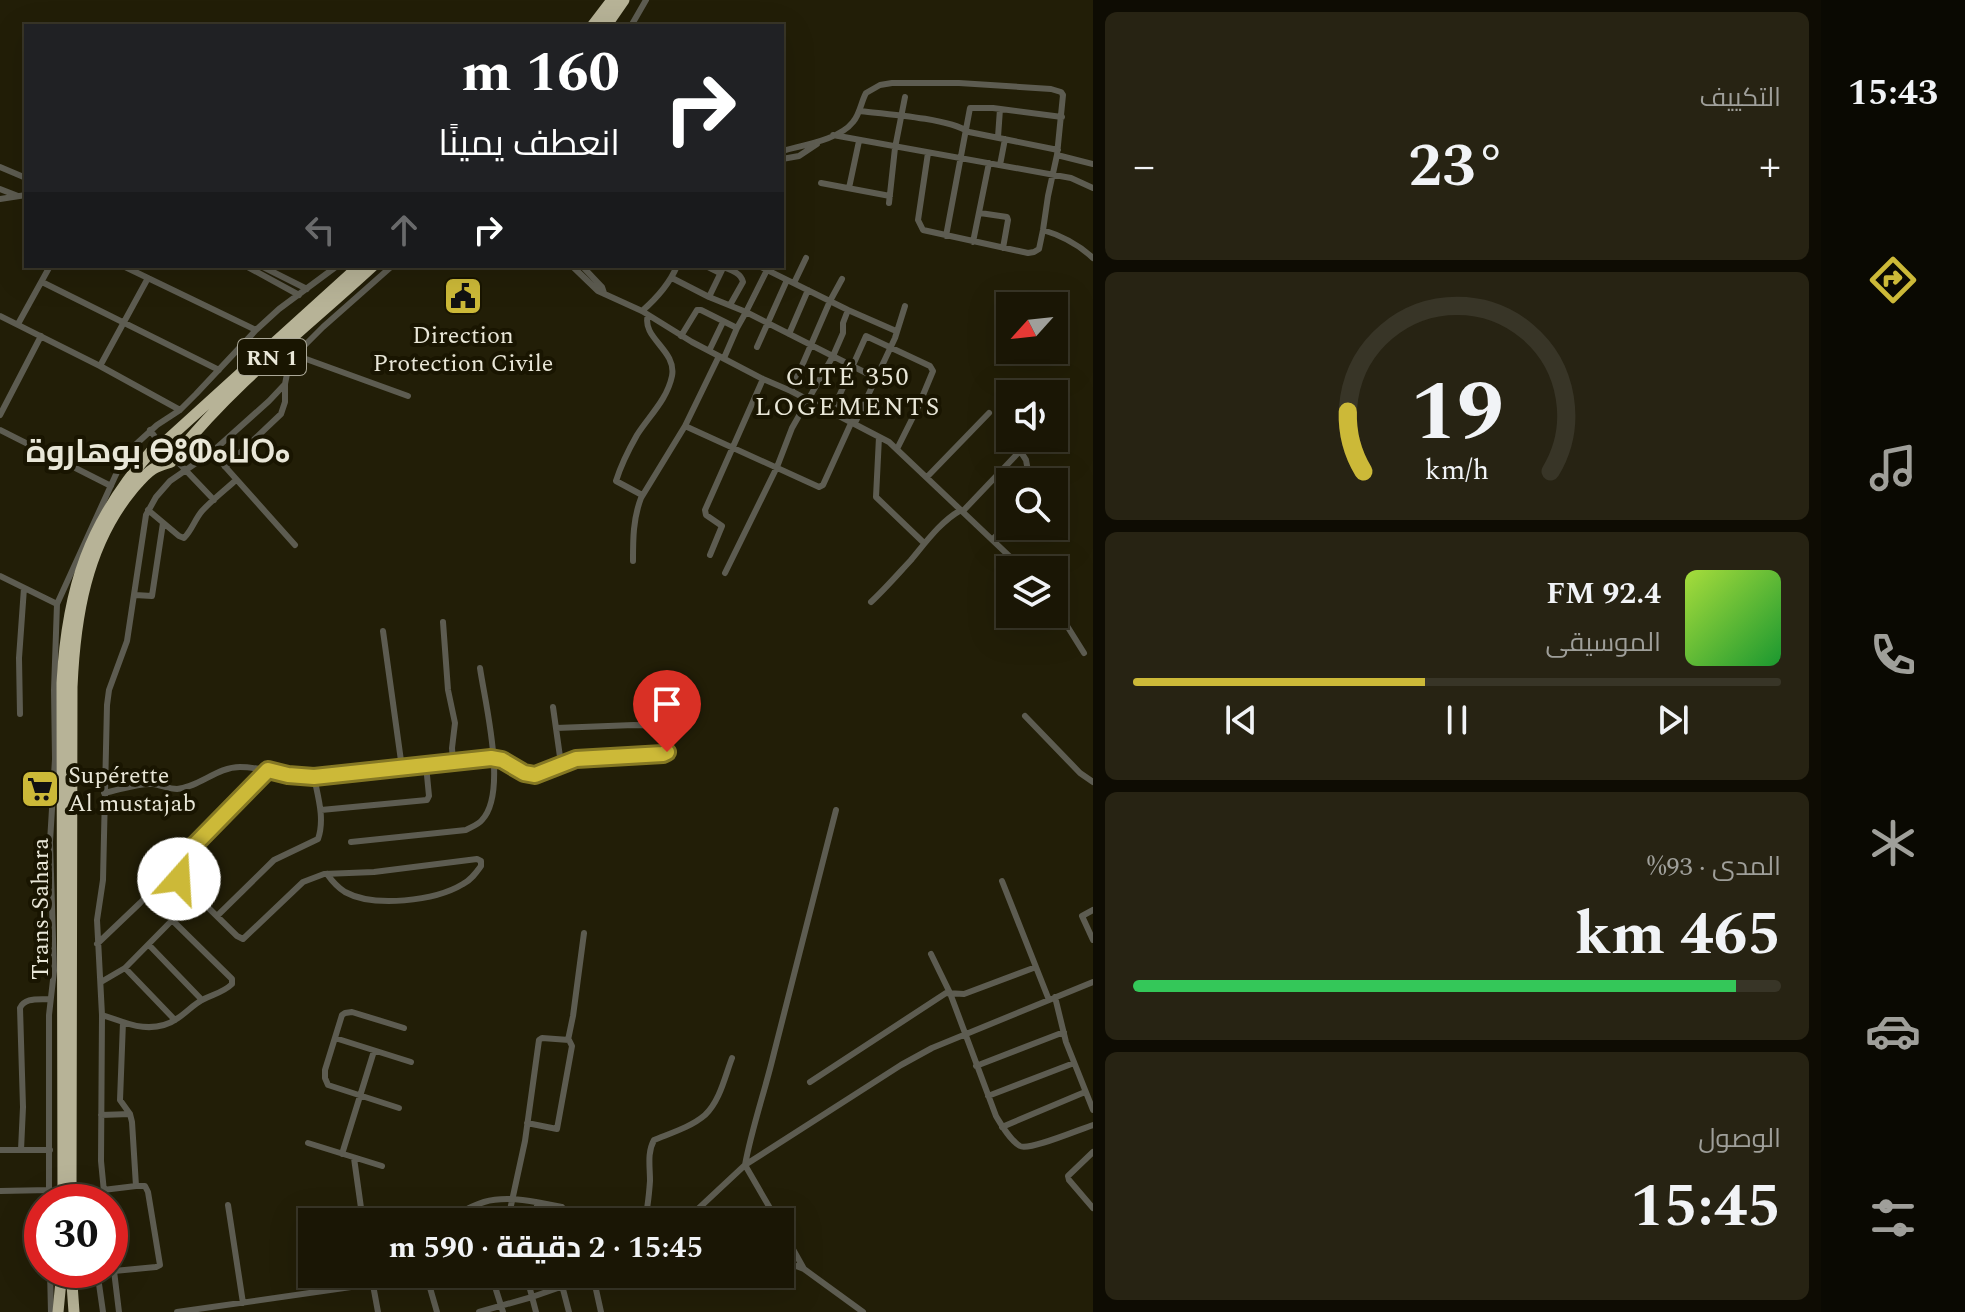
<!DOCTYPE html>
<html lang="ar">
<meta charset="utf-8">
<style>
body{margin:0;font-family:Spectral,Cairo,"Noto Sans Tifinagh",serif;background:#272313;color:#f1f3f6;direction:rtl;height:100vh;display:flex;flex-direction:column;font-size:30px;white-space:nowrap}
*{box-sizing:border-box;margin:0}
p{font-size:26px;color:#9f9f9a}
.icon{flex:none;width:44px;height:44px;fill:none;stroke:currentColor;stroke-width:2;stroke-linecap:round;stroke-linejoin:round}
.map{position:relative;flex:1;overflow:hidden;direction:ltr}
.drawer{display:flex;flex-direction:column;gap:12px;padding:12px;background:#0e0c03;width:728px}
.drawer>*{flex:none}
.hud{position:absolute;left:24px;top:24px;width:760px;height:244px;border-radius:0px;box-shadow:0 8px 32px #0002,0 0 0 2px #383527;direction:rtl;background:#202124;color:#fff;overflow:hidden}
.needle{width:52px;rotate:243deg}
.controls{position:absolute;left:996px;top:292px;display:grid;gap:16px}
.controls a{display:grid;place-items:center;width:72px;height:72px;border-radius:0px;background:#1a1605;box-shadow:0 8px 32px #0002,0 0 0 2px #383527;font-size:40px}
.speed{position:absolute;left:24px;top:1184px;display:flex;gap:16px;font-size:40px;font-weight:700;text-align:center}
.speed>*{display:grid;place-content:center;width:104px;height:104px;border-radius:50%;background:#1a1605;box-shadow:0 8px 32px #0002,0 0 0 2px #383527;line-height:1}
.speed .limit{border:12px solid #d22;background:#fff;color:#111}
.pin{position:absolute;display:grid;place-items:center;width:68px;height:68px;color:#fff;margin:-82px -34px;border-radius:50% 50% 50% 0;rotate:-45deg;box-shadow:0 0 8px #0007}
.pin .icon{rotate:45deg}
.me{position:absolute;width:88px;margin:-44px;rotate:19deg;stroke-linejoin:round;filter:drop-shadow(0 0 6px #0008)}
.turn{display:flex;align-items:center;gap:28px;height:168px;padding:0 32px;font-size:36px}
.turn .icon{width:104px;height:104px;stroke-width:2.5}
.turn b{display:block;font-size:56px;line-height:68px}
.lanes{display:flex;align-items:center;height:76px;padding:0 32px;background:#0003;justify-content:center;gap:40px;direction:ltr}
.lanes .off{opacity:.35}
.big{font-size:60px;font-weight:700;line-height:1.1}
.drawer .card{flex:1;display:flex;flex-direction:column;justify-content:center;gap:12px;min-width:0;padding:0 28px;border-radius:12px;background:#272313}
.drawer .dial{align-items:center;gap:0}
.dial svg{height:208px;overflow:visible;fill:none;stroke:#383527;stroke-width:7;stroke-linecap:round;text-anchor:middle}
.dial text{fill:#f1f3f6;stroke:none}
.song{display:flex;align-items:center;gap:24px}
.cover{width:96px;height:96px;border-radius:12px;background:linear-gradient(135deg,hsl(80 70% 55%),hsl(130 70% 35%))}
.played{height:8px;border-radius:4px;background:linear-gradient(90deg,#ccb938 45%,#383527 45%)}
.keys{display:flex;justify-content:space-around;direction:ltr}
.heat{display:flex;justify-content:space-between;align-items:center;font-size:44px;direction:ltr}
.charge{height:12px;border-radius:6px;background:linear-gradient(90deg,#34c759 93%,#383527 0)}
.trip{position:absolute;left:298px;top:1208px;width:496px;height:80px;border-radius:0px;background:#1a1605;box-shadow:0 8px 32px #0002,0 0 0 2px #383527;font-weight:700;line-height:80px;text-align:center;direction:rtl}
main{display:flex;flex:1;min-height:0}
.dock{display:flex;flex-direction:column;width:144px;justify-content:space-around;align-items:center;background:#0a0902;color:#9f9f9a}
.dock .icon{width:56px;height:56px}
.dock .current{color:#ccb938}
.dock b{font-size:36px;color:#f1f3f6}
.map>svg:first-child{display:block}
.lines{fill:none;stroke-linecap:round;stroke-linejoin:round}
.street{stroke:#5d5c51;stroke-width:6}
.highway{stroke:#b7b397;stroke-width:11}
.route-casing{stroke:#857824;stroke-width:20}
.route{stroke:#ccb938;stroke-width:14}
.labels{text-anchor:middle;stroke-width:8;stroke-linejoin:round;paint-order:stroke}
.shield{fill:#191501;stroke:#aba898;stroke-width:2}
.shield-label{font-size:22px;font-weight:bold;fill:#e9e7d8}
.poi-label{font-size:24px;fill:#e9e7d8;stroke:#191501}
.street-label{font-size:24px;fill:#e9e7d8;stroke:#191501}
.neighbourhood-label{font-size:26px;letter-spacing:2px;fill:#e9e7d8;stroke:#191501}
.district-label{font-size:32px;font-weight:bold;fill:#e9e7d8;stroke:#191501}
</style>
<main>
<nav class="dock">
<b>15:43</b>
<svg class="icon current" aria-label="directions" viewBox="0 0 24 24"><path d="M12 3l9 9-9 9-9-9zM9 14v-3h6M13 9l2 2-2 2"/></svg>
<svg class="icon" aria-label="music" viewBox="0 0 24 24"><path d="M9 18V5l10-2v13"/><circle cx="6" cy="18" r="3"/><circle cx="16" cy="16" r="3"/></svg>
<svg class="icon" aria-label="phone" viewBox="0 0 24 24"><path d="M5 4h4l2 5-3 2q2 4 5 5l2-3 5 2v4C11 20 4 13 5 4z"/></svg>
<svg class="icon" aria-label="climate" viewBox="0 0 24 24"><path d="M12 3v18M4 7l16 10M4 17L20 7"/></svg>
<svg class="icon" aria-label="car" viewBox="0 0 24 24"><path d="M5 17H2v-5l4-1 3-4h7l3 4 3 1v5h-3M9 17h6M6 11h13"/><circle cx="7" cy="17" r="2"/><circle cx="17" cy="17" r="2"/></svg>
<svg class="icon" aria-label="filters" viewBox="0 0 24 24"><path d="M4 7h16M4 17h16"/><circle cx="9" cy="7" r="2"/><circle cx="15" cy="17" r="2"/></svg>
</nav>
<section class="drawer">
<div class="card"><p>التكييف</p>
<div class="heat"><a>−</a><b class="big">23°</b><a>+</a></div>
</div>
<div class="card dial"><svg viewBox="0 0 100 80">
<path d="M14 69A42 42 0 1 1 86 69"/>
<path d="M14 69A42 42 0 0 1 8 46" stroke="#ccb938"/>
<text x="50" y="56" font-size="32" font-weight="700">19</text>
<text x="50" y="72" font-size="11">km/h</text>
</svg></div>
<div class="card">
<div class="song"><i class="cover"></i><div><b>92.4 FM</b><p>الموسيقى</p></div></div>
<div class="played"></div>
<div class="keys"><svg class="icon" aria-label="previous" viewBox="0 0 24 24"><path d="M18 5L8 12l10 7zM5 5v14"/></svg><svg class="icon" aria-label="pause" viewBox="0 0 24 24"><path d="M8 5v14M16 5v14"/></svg><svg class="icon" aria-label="next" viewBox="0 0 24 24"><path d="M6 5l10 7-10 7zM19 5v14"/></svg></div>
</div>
<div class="card"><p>المدى · 93%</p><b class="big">465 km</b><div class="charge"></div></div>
<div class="card"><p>الوصول</p><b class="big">15:45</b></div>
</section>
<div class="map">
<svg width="1093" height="1312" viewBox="0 0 1093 1312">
<rect width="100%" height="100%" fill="#221e07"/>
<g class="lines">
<path class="street" d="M631,26L646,0
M859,111C886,114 947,118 969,132L1058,150
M833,135L1071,178L1093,188
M998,137L1000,109
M782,151C803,145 839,140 853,122C860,114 861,102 866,93L880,85L892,83H959L1051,89L1061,92L1063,95L1057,155L1048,196L1043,230L1039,249L1034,252L1028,253L923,230L918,220L928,153
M1057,155L1093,164
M782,159L799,156L817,144
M1000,165L1005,139
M0,167L26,178
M821,183L890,196
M849,188L859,141
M0,189L18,196
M0,199L26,195
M889,203L895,148L905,97
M980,213L1007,217L1008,220L1003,248
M1043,230C1063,236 1078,244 1093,258
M946,236L970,108H993L1062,117
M973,242L989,163
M123,266L256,330
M246,266L299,295
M261,266L307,289
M572,266L598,291L642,311L692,342L763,379L791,391L889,442L1024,570
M582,266L602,287L604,293
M706,266L720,273
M759,266L848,310L896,331
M723,267C731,270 741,273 743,282L730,305
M672,278L709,297L746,312L767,270
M42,282L219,370
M794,283L806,258
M709,297L724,266
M642,311C657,298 669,285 677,266
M0,316L100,366L180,410
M18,324L50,266
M789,334L808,290
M681,336L697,310H701L737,328L746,312L876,378
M757,347L787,280
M709,351L723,322
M295,355L408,396
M724,358L737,328
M100,366L148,278
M791,391L830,301L842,279
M832,412L866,336L930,366L933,371L918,407L897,449
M0,415L41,336
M855,423L895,338L905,306
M685,426L819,487L823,485L852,421
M0,430L111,486
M150,430L158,441
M879,437L876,497L924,543
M1015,443L1026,460L1030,482
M212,452L295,545
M175,459L214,500
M225,467L281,414L285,402V384
M927,477L989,413
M642,495L616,481C621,465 629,449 637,435C649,416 667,400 672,376C677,350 641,338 648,315
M148,510L179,536L184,538C192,530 195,519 202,511C212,500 225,490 236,480
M963,511L1020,451
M993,539L1010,521
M710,555L722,526L706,515L705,510L763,379
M633,561C633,539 633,519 641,498L685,426L719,356
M725,573L777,467L792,428L833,356L843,333V323L848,310
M0,576L57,604L118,470L134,446L157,425L180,410L196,394L256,330L279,309L337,266
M135,595L152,596L163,523
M871,602C885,589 898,574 911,560C926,542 941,521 961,510
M1054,605L1084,653
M443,622L448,690L455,723L452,748L453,762
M383,631L402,768
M553,707L561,764
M20,714L19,658L24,588
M1025,716L1080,773L1093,782
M104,793C120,790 137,783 153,784C161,785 169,789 177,789C200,787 217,767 240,767C263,767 284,776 307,777L491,758L502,760L524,773L535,775L576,759L663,754L667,752V730L665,726L634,725L556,728
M321,810L427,800L429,796L426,765
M351,842L466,830C471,827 478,825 482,820C508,793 485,703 480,668
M170,870L237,936L243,939L303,882L324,874L374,872L477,859L481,861V866C476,873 471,880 463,884C435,901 374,908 345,892C337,887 332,881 327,874
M1002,881L1049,1000
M1093,910L1082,916L1093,940
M217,916L274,860L318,839C325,819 318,797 314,777
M97,944L140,903L268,770
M149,945L202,1000
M931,954L950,993L996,1116C1002,1126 1010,1140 1020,1146C1029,1151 1080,1129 1093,1125
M125,968L175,1020
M101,982L125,968L196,896
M1055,997L1066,1042L1093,1110
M102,1015L101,1161L105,1202
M123,1022C142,1029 161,1030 178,1018C187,1012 195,1003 204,999C214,994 224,992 232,984V979L173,921
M335,1038L411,1062
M568,1040L573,1016L584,933
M976,1066L1064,1032
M810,1082L946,993L964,994L1036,967
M988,1096L1074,1063
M399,1108L328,1085L325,1078V1070L342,1015L345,1013L352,1012L404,1028
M101,1115L130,1114
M1002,1127L1085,1092
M308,1143L382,1166
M0,1150H50
M21,1150L23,1107L20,1008C25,997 39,1000 50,999
M1093,1152L1068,1176L1069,1180L1093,1208
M342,1154L374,1051
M354,1158L363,1222
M74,1184L80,1202
M103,1190L136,1186L132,1122L130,1114L120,1100L123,1022L102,1015L97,920L103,880L107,705L109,690L127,641L146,515L156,497L170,481L212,452L269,401L285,384L288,369L295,355L323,327L392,266
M0,1191L50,1190
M49,1202V1015L54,971L50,842L55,759L54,690L57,604
M536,1202L542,1222
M228,1205L243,1303
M471,1207L476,1222
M443,1222C457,1215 470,1206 484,1202C508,1195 539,1202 562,1207L566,1211L569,1222
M511,1222L510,1210L525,1141L539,1040L542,1038L569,1040L572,1046L557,1129L527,1123
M644,1222C648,1209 649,1195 650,1181C650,1166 647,1153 654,1140C671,1133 691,1127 705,1115C720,1101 725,1076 732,1058
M684,1222L745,1165L901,1065L932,1048L1093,982
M778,1222L745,1165C752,1127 765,1091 774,1053C795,972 815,891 836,810
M780,1226L804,1269L863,1312
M110,1238L119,1312
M780,1260L804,1269
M50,1270L51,1312
M97,1270L103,1312
M114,1271L156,1267L160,1265L148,1192L145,1186H136
M371,1274L378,1312
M426,1274L437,1312
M491,1274L503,1312
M526,1274L536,1312
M559,1274L569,1312
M593,1276L601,1312
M177,1312L372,1284
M479,1312L532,1297L598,1274"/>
<path class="highway" d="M592,26L612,0
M606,26L624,0
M168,439L359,266
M178,453C234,383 307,327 373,266
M63,1202L62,683C67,588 89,521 154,448
M71,1202L72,687C75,618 86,546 132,490C138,483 145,474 153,469C158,466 165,464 171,462
M71,1270L74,1312
M58,1312L62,1270"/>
</g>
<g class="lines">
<g class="route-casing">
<path id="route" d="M179,879L170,870L268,770L288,775L314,777L491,758L502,760L524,773L535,775L576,759L663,754L667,752"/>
</g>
<use href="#route" class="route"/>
</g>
<defs>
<g id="civic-square" transform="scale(2)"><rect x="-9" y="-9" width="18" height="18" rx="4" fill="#ccb938" stroke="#191501"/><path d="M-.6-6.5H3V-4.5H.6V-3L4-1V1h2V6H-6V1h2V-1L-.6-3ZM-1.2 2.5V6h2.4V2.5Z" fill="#111"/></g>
<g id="supermarket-square" transform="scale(2)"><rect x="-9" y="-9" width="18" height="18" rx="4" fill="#ccb938" stroke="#191501"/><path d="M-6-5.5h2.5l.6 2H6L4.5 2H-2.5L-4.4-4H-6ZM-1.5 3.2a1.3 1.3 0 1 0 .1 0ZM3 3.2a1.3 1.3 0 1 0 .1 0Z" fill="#111"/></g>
</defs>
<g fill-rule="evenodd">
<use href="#civic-square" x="463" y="296"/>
<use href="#supermarket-square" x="40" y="789"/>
</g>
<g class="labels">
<rect class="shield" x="238" y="339" width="68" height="36" rx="6"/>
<g class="shield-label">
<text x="272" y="365">RN 1</text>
</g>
<g class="poi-label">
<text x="463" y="343">Direction<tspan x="463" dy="28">Protection Civile</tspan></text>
<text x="68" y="783" text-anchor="start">Supérette<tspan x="68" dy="28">Al mustajab</tspan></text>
</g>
<g class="street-label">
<text transform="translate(40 909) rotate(-90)" y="8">Trans-Sahara</text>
</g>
<g class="neighbourhood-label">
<text x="848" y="385">CITÉ 350<tspan x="848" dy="30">LOGEMENTS</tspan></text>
</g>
<g class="district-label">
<text x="158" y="462">بوهاروة ⴱⵓⵀⴰⵡⵔⴰ</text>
</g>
</g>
</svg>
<div class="controls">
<a><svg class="needle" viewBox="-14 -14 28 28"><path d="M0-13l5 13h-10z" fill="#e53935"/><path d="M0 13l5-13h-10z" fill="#9f9f9a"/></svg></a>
<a><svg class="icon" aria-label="sound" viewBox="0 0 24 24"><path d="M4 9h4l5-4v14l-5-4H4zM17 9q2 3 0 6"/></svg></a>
<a><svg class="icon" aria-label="search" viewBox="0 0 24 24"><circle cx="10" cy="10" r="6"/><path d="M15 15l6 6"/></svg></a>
<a><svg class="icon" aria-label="layers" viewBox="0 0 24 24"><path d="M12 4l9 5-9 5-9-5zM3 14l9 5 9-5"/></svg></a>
</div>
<div class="speed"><div class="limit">30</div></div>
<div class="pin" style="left:667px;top:752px;background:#d93025"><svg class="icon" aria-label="arrive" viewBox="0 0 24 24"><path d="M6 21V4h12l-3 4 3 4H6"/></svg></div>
<svg class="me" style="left:179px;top:879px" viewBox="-20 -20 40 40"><circle r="19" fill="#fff"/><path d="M0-13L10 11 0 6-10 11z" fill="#ccb938"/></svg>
<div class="trip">15:45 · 2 دقيقة · 590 m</div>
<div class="hud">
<div class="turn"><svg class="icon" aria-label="right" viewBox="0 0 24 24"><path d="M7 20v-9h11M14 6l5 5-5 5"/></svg><div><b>160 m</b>انعطف يمينًا</div></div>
<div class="lanes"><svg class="icon off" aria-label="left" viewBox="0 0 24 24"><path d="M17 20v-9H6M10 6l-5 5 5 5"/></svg><svg class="icon off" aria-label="ahead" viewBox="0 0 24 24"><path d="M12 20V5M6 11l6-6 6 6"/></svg><svg class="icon" aria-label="right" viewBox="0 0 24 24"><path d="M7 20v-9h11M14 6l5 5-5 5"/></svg></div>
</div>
</div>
</main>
